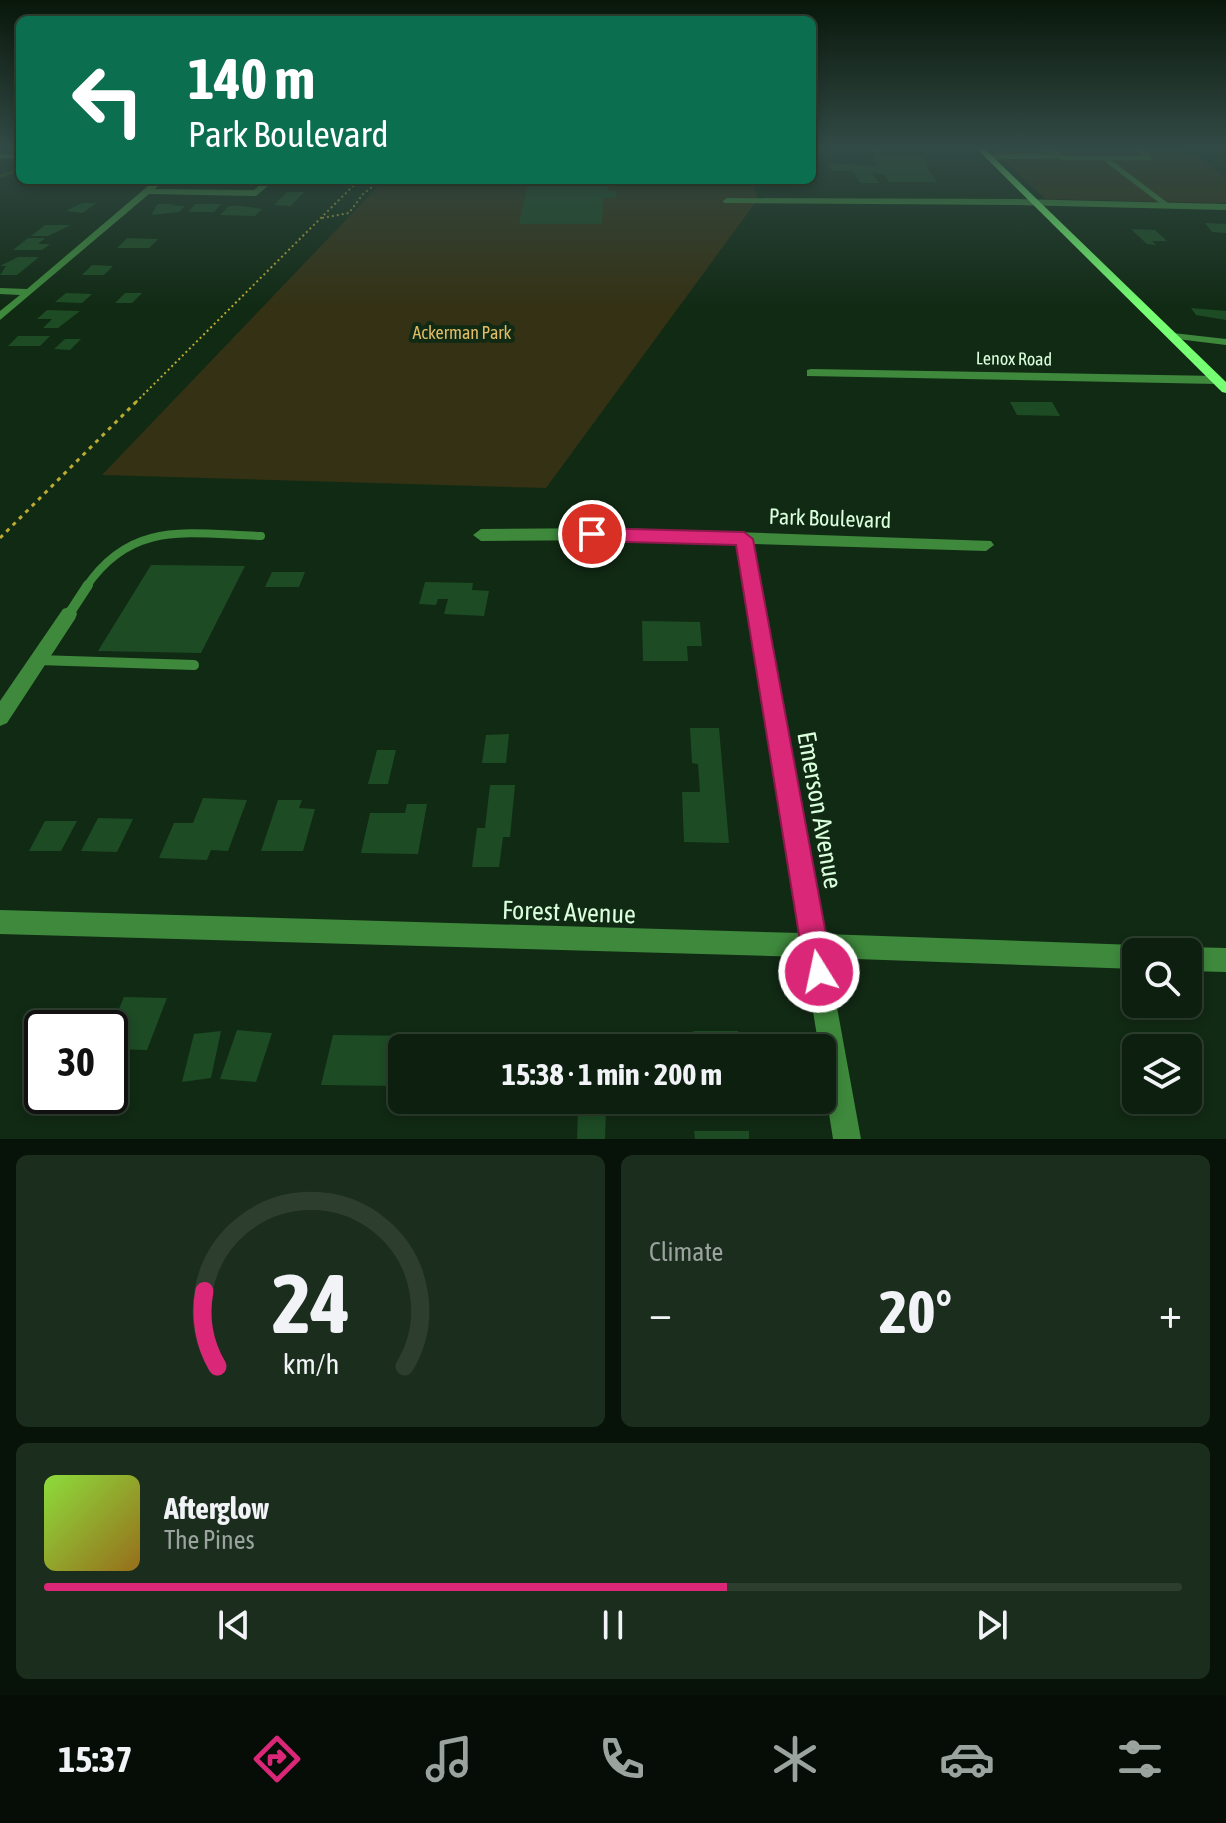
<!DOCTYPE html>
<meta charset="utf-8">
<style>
body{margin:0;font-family:"Asap Condensed",sans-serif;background:#1b2d1d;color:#f1f3f6;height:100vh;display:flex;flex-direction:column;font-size:30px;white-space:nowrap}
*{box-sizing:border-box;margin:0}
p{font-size:26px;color:#9aa39e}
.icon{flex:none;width:44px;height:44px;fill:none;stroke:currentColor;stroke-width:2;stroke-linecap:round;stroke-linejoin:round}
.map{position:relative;height:1139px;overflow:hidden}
.panel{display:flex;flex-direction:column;gap:16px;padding:16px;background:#071208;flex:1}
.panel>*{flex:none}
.hud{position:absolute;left:16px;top:16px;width:800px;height:168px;border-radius:12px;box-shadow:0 4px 12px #0003,0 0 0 2px #2d3e2f;background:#0b6e4f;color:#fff;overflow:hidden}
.fabs{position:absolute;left:1122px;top:938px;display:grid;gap:16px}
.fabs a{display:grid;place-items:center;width:80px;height:80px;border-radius:12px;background:#0d200f;box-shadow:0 4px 12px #0003,0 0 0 2px #2d3e2f;font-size:40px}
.speed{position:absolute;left:24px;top:1010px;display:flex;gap:16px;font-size:40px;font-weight:700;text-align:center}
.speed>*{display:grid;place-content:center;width:104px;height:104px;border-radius:50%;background:#0d200f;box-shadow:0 4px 12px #0003,0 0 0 2px #2d3e2f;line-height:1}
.speed .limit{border:4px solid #111;border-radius:12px;background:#fff;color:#111}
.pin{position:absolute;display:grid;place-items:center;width:68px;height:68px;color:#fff;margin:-34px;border:4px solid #fff;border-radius:50%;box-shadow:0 2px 8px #0007}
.me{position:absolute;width:88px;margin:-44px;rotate:350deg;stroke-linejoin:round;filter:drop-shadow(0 0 6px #0008)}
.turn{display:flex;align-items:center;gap:28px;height:168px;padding:0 40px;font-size:36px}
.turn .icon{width:104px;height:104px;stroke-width:2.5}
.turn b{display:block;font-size:56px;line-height:68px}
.big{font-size:60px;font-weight:700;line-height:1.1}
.panel .card{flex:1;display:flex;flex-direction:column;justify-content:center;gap:12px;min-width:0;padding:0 28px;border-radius:12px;background:#1b2d1d}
.panel .dial{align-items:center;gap:0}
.dial svg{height:208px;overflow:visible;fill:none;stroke:#2d3e2f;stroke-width:7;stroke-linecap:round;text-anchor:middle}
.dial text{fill:#f1f3f6;stroke:none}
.song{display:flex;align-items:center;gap:24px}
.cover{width:96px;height:96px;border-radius:12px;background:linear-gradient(135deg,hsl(90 70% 55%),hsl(40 70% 35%))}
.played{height:8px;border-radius:4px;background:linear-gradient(90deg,#db2777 60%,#2d3e2f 60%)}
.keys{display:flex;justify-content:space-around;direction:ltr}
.heat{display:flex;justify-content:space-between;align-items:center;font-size:44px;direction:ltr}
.panel .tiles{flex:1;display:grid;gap:16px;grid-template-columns:1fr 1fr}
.card:last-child{grid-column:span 2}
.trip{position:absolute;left:388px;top:1034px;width:448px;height:80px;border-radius:12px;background:#0d200f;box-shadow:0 4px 12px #0003,0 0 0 2px #2d3e2f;font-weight:700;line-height:80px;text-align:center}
.tab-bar{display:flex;height:128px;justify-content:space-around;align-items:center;background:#050d06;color:#9aa39e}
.tab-bar .icon{width:56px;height:56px}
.tab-bar .current{color:#db2777}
.tab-bar b{font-size:36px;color:#f1f3f6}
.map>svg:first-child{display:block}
.green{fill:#343114}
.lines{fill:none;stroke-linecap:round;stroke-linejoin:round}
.stream{stroke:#25490b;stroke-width:3}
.building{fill:#1d4b24}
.path-far1{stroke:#bdac31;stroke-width:2;stroke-dasharray:2 3;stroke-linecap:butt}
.path{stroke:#bdac31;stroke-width:3;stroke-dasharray:4 5;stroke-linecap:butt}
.service-far2{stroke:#3e893c;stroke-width:5}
.service-far1{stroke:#3e893c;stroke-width:8}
.service{stroke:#3e893c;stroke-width:10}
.minor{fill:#3e893c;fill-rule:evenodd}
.secondary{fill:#76ff72;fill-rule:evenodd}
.route{fill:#db2777;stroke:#8e194d;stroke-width:2}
.labels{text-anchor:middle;stroke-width:8;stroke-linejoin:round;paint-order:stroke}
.far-park-label{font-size:18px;fill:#e1bb65;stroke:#112a14}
.far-street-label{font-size:18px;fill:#daffdc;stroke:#112a14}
.street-label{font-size:22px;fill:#daffdc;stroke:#112a14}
.near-street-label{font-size:26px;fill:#daffdc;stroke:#112a14}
</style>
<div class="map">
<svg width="1226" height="1139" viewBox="0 0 1226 1139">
<rect width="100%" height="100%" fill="#112a14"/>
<path class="green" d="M990,148H1182L1226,177V183L1223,184L1226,186V203L1046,199Z
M384,180H752L758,199L546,488L102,475Z"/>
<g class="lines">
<path class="stream" d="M0,176L20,170"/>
</g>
<path class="building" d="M874,155H919L928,164L927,168L937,182H889L885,175L872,173L879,183H860L853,171H833L828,163L878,166L872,159H876Z
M529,180H608V191H616V198H603L602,224H519Z
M287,192H304L291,206L274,205Z
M82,203H96L83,213L66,211Z
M158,204H173L171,205L185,206L179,212L151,215Z
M195,204H221L214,212H188Z
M229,206H242L262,209L255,216L220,215Z
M1205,223L1226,224V233L1212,232Z
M45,225H71L48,236H31Z
M1131,229L1155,230L1167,241H1152L1156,245L1147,244Z
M28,238H45L38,244H50L42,250H13Z
M127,238L158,239L149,248H117Z
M18,257H39L17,275H0L6,266H0Z
M92,265L113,266L104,275H82Z
M66,293L92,294L82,303L55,302Z
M125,293H142L132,303H115Z
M1191,308L1226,311V320L1196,315Z
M47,310L80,311L58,328H43L52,319H37Z
M18,336H50L40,346H8Z
M65,339H81L70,350L54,349Z
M1010,402H1052L1060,416L1017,415Z
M151,565L245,566L201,653L98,651Z
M272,572H305L299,587H265Z
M425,582L473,583L472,590L489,591L484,616L444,614L448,599H438L436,605L419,604Z
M642,621L700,622L702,646H687L688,661H643Z
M690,728H719L729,843L684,842L682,792H700L698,764L692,763Z
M509,734L506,763H482L486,735Z
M377,750H396L388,784H368Z
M490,785H515L510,837H503L499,867H472L477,828H485Z
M203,798L247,800L228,851L211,850L207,860L159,858L174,823H193Z
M278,800H302L299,808L315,809L303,851H261Z
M407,804H427L418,854L361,853L370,813H405Z
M98,818L133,819L117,852L81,851Z
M45,821H77L61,851H29Z
M124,997L167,998L147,1050L110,1049V1030Z
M237,1030L272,1033L256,1082L220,1079Z
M221,1031L211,1078L182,1082L194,1034Z
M693,1031H738L739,1048H694Z
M448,1032H495L494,1044L478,1043L477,1048H446Z
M333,1035L423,1036L421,1048H402V1086L321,1085Z
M610,1037L639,1038V1048H610Z
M578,1110H606L605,1139H577Z
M694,1131H749V1139H695Z"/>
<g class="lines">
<path class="path-far1" d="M322,218L349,213L363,194L381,180
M136,402L359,180"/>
<path class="path" d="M0,538L138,400"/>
<path class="service-far2" d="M874,148L877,151
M1046,148L1063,158H1149L1137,148
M990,157L1056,156
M1107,160L1165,204
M772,180L773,183H802"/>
<path class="service-far1" d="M86,587C132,519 189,534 261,536"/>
<path class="service" d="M69,614L88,585
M38,660L194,665"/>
<path class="minor" d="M0,154L20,155V159L0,158Z
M155,180H164L155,189L254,190L266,180H275L256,196L149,194L0,320V311L20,295L0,294V288L27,289Z
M727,198L1016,199L1226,204V210L1016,205L724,203L723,201Z
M1173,333L1226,339V345L1169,338V334Z
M811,369L1217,376L1223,380L1217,384L807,376V370Z
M619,528L991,541L994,545L986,551L753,544L824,934L1136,945L1146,952H1136V969L828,958L861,1139H833L822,1069V1048H819L804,957L0,934V910L800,933L737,543L619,540L481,541L473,535L481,529Z
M69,607L75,609L77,614L75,619L7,723L0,726V701L63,609Z
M1188,947L1226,948V972L1188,971V952H1179Z"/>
<path class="secondary" d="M976,148H984L1226,382V393L1222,392Z"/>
</g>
<linearGradient id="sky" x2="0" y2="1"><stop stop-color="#09170b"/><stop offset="0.48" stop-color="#324a45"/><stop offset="1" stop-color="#324a45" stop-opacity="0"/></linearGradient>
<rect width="1226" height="308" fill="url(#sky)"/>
<path class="route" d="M592,528L744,532L753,539L833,972L829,982L819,986L809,982L805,972L736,545L592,541L583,534Z"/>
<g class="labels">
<g class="far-park-label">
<text x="462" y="339">Ackerman Park</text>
</g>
<g class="far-street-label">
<text transform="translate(1014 359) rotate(1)" y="6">Lenox Road</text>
</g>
<g class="street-label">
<text transform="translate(830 518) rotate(2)" y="8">Park Boulevard</text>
</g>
<g class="near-street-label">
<text transform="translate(820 810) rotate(80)" y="9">Emerson Avenue</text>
<text transform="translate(569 912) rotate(2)" y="9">Forest Avenue</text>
</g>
</g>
</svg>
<div class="fabs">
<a><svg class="icon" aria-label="search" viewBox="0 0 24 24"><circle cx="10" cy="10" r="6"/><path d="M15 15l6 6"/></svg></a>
<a><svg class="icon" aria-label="layers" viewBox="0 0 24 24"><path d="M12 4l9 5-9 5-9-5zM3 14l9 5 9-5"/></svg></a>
</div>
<div class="speed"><div class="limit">30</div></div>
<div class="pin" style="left:592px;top:534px;background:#d93025"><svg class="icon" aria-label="arrive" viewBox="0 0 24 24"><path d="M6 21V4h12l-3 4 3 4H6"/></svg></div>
<svg class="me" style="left:819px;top:972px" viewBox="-20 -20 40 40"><circle r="17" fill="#db2777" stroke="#fff" stroke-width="3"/><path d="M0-11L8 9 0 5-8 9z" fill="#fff"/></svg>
<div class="trip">15:38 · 1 min · 200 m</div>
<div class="hud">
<div class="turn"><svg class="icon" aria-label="left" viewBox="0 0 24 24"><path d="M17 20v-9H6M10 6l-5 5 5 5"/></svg><div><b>140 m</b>Park Boulevard</div></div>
</div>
</div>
<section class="panel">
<div class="tiles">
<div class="card dial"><svg viewBox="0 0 100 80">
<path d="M14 69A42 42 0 1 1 86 69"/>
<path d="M14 69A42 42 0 0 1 9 40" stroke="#db2777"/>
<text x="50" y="56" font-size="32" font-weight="700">24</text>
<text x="50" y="72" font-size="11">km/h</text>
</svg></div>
<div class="card"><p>Climate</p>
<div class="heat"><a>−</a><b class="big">20°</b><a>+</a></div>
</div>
<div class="card">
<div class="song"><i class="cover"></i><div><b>Afterglow</b><p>The Pines</p></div></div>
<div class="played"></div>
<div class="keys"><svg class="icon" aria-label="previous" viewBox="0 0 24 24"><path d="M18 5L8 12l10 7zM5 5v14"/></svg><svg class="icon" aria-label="pause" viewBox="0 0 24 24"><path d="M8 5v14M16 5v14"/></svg><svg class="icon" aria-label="next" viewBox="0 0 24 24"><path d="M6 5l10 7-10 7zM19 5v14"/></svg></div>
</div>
</div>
</section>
<nav class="tab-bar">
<b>15:37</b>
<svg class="icon current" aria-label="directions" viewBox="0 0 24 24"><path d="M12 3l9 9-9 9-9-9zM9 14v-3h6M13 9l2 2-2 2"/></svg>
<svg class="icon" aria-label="music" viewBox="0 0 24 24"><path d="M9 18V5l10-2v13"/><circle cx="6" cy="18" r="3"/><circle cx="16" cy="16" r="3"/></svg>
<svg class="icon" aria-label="phone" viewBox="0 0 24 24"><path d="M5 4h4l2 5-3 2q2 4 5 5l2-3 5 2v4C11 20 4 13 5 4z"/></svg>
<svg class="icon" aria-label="climate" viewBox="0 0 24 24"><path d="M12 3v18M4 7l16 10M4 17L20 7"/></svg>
<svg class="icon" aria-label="car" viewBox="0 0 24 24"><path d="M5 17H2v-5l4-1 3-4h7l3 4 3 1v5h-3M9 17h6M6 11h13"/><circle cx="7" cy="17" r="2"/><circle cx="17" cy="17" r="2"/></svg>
<svg class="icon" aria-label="filters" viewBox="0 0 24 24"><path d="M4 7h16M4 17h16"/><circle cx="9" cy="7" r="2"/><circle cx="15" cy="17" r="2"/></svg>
</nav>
